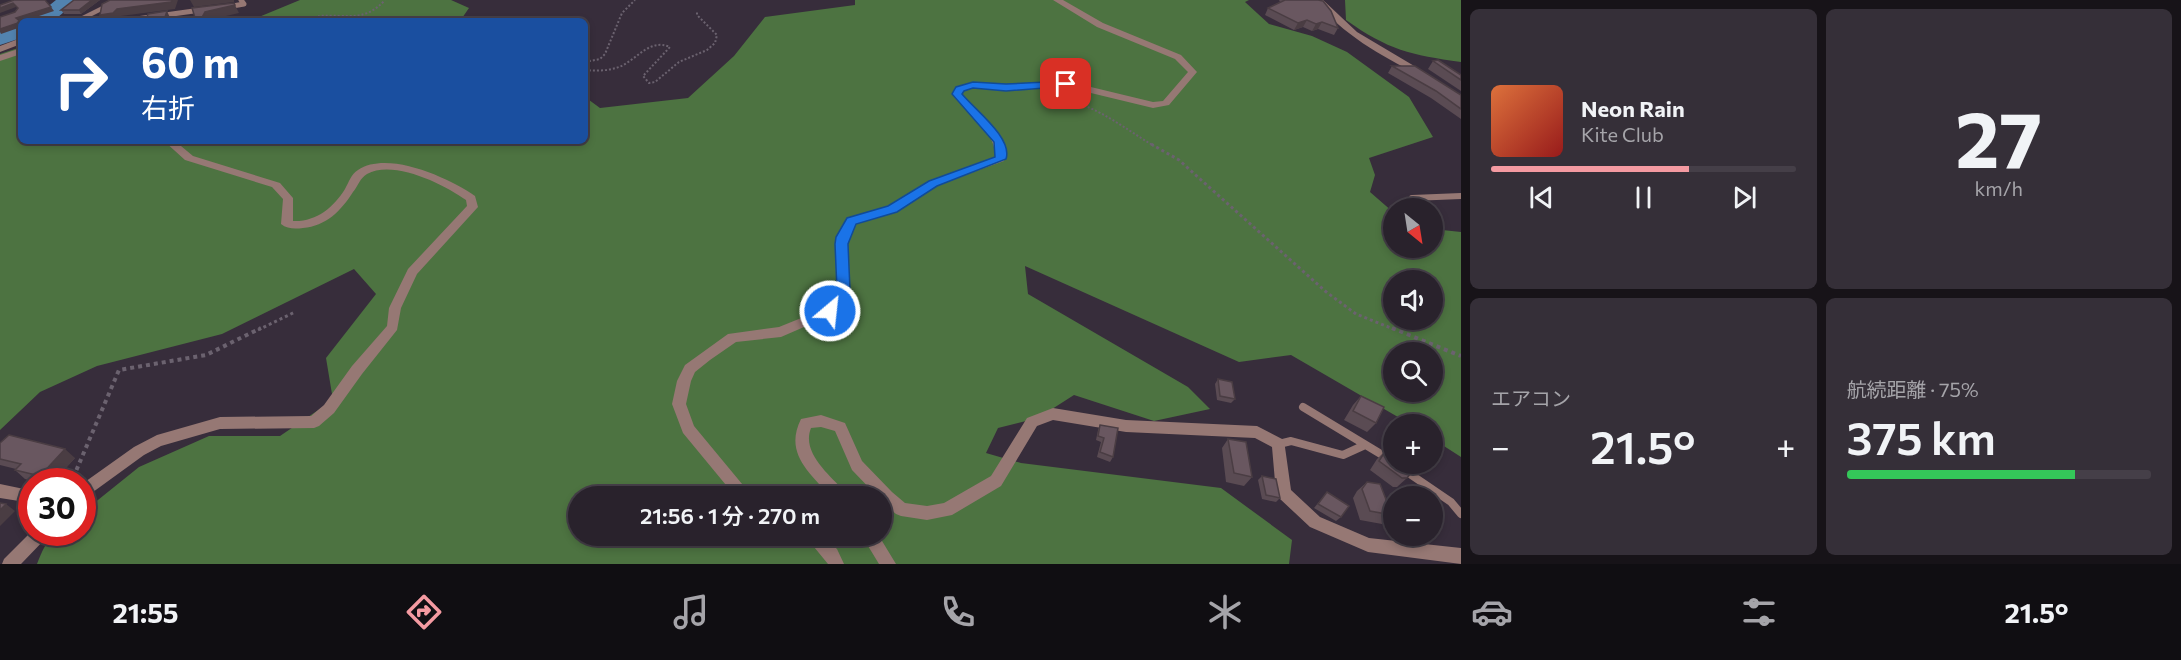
<!DOCTYPE html>
<html lang="ja">
<meta charset="utf-8">
<style>
body{margin:0;font-family:Commissioner,"Noto Sans JP",sans-serif;background:#352f38;color:#f1f3f6;height:100vh;display:flex;flex-direction:column;font-size:22px;white-space:nowrap}
*{box-sizing:border-box;margin:0}
p{font-size:20px;color:#a5a4a9}
.icon{flex:none;width:33px;height:33px;fill:none;stroke:currentColor;stroke-width:2;stroke-linecap:round;stroke-linejoin:round}
.map{position:relative;flex:1;overflow:hidden}
.side{display:flex;flex-direction:column;gap:9px;padding:9px;background:#171318;width:720px}
.side>*{flex:none}
.top-card{position:absolute;left:18px;top:18px;width:570px;height:126px;border-radius:9px;box-shadow:0 3px 9px #0003,0 0 0 2px #453f48;background:#1a4fa0;color:#fff;overflow:hidden}
.needle{width:39px;rotate:150deg}
.fabs{position:absolute;left:1383px;top:198px;display:grid;gap:12px}
.fabs a{display:grid;place-items:center;width:60px;height:60px;border-radius:50%;background:#29222c;box-shadow:0 3px 9px #0003,0 0 0 2px #453f48;font-size:30px}
.speed{position:absolute;left:18px;top:468px;display:flex;gap:12px;font-size:30px;font-weight:700;text-align:center}
.speed>*{display:grid;place-content:center;width:78px;height:78px;border-radius:50%;background:#29222c;box-shadow:0 3px 9px #0003,0 0 0 2px #453f48;line-height:1}
.speed .limit{border:9px solid #d22;background:#fff;color:#111}
.pin{position:absolute;display:grid;place-items:center;width:51px;height:51px;color:#fff;margin:-26px;border-radius:12px;box-shadow:0 3px 9px #0006}
.me{position:absolute;width:66px;margin:-33px;rotate:28deg;stroke-linejoin:round;filter:drop-shadow(0 0 4px #0008)}
.turn{display:flex;align-items:center;gap:21px;height:126px;padding:0 24px;font-size:27px}
.turn .icon{width:78px;height:78px;stroke-width:2.5}
.turn b{display:block;font-size:42px;line-height:51px}
.big{font-size:45px;font-weight:600;line-height:1.1}
.side .card{flex:1;display:flex;flex-direction:column;justify-content:center;gap:9px;min-width:0;padding:0 21px;border-radius:9px;background:#352f38}
.side .dial{align-items:center;gap:0}
.dial b{font-size:78px;line-height:1}
.song{display:flex;align-items:center;gap:18px}
.cover{width:72px;height:72px;border-radius:9px;background:linear-gradient(135deg,hsl(20 70% 55%),hsl(0 70% 35%))}
.played{height:6px;border-radius:3px;background:linear-gradient(90deg,#f49aa1 65%,#453f48 65%)}
.keys{display:flex;justify-content:space-around;direction:ltr}
.heat{display:flex;justify-content:space-between;align-items:center;font-size:33px;direction:ltr}
.charge{height:9px;border-radius:4px;background:linear-gradient(90deg,#34c759 75%,#453f48 0)}
.side .tiles{flex:1;display:grid;gap:9px;grid-template-columns:repeat(2,1fr)}
.trip{position:absolute;left:568px;top:486px;width:324px;height:60px;border-radius:30px;background:#29222c;box-shadow:0 3px 9px #0003,0 0 0 2px #453f48;font-weight:600;line-height:60px;text-align:center}
.dock{display:flex;height:96px;justify-content:space-around;align-items:center;background:#100e12;color:#a5a4a9}
.dock .icon{width:42px;height:42px}
.dock .active{color:#f49aa1}
.dock b{font-size:27px;color:#f1f3f6}
main{display:flex;flex:1;min-height:0}
.map>svg:first-child{display:block}
.forest{fill:#4d7341;fill-rule:evenodd}
.lines{fill:none;stroke-linecap:round;stroke-linejoin:round}
.river{fill:#5283af;fill-rule:evenodd}
.path-far2{stroke:#6b626f;stroke-width:2;stroke-dasharray:2 2;stroke-linecap:butt}
.path-far1{stroke:#6b626f;stroke-width:3;stroke-dasharray:3 3;stroke-linecap:butt}
.path{stroke:#6b626f;stroke-width:4;stroke-dasharray:4 4;stroke-linecap:butt}
.lane-far2{stroke:#967874;stroke-width:5}
.lane-far1{stroke:#967874;stroke-width:6}
.lane{stroke:#967874;stroke-width:8}
.street{fill:#967874;fill-rule:evenodd}
.wall{fill:#5a4b53}
.shaded-wall{fill:#4a3d43}
.building{fill:#695760;stroke:#4a3d43;stroke-width:1.5}
.route{fill:#1a73e8;stroke:#114b97;stroke-width:1.5}
</style>
<main>
<div class="map">
<svg width="1461" height="564" viewBox="0 0 1461 564">
<rect width="100%" height="100%" fill="#372d3b"/>
<path class="forest" d="M300,0H451L469,8L460,21H249Z
M855,0H1249L1245,2L1269,24L1312,36L1347,52L1409,97L1433,137L1369,158L1375,175L1370,192L1393,212L1394,248H1432L1433,229L1461,232V457L1433,439L1432,424H1410L1291,355L1239,362L1025,266L1028,294L1188,387L1210,409L1154,421L1074,395L1038,418L998,428L986,453L1021,463L1221,488L1292,540L1289,564H37C49,535 50,533 82,532L83,512L139,467L209,436H280L333,400L326,358L376,294L354,269L222,334L97,366L40,392L0,430V54L21,47V141H585V97L600,108L688,98L734,56L765,17L855,5ZM1394,280H1432V320H1394ZM1394,352H1432V392H1394ZM579,496H882V536H579Z
M1345,0H1461V62C1411,55 1388,50 1346,20Z"/>
<g class="lines">
<path class="river" d="M56,0H79L53,21H30Z
M21,24V38L0,45V31Z"/>
<path class="path-far2" d="M317,21L319,16C347,14 364,23 385,0
M585,62L600,59L605,54L622,13L635,0
M585,70C596,71 608,71 619,67C637,60 649,38 670,47L643,76L649,83L655,82L679,62L707,50L715,43L717,35L697,15V11
M1049,98C1087,98 1122,127 1154,146"/>
<path class="path-far1" d="M1151,144L1179,160L1325,291L1356,314L1396,330
M258,330L295,312"/>
<path class="path" d="M1392,328L1461,356
M66,482L76,471L119,370L206,355L261,328"/>
<path class="lane-far2" d="M227,7L244,4L241,0
M122,21L201,10"/>
<path class="lane-far1" d="M1412,198L1461,196"/>
<path class="lane" d="M1303,407L1394,462
M1279,444L1291,441L1343,455L1365,445
M1404,470L1451,502L1461,514"/>
<path class="street" d="M114,0H124L82,21H72Z
M1053,0H1063L1103,23L1181,55L1197,72L1169,105L1153,108L1066,87L1006,91L973,88L963,91L962,94C975,110 1012,139 1004,161L937,185L896,211L856,224L848,237L847,244L849,290L834,314L781,337L736,342L710,360L695,372L691,381L686,404L694,426L752,496H735L683,433L672,404L677,381L685,365L728,334L779,327L826,308L837,290L836,237L848,218L888,207L929,181L995,157C997,132 966,112 952,94L956,87L973,82L1006,85L1066,81L1153,102L1163,101L1188,72L1175,59L1097,27Z
M1315,0H1323L1357,32L1426,73L1425,75H1419C1380,55 1343,35 1315,0Z
M21,38V44L0,52V46Z
M21,48V54L0,61V55Z
M164,141H175L193,156L280,183L293,198V221C316,222 333,208 345,189C349,182 351,174 358,170C388,150 449,178 475,196L478,207L417,274L401,308L397,330L362,374L334,413L319,426L314,428L220,429L161,446L144,455L82,500V484L134,447L157,435L220,417L311,416L324,405L352,366L387,326L389,308L408,269L467,206L466,200C444,184 393,159 367,174C360,178 358,186 353,192C341,211 326,226 303,228C295,229 287,229 281,224L283,199L272,187L185,160Z
M1053,408L1126,420L1257,426L1284,440L1291,490L1320,517L1369,538L1461,548V564L1368,552L1310,527L1279,498L1276,493L1272,447L1255,438L1126,432L1053,420L1037,426L1001,486L952,515L927,520L901,516L896,514L882,502V496H877L852,470L835,431L821,427L811,428C801,453 830,475 844,491L846,496H830C809,472 784,453 801,419L821,415L845,423L862,461L892,492L905,503L927,506L944,503L991,476L1027,418Z
M0,484L24,489L27,494L24,499L19,501L0,498Z
M32,531V532H49L47,537L21,564H2L4,559Z
M805,536H823L837,549L844,564H828Z
M862,536H879L896,564H879Z"/>
</g>
<path class="wall" d="M74,0H100L81,14H64L61,10Z
M1279,0H1318L1338,28L1334,35L1318,29L1312,31L1303,27L1294,30L1265,15L1268,8L1280,2Z
M1433,61L1461,75V91L1428,69Z
M1392,66L1461,95V119L1431,98L1388,73Z
M1218,379L1235,399L1231,403L1217,400L1215,384Z
M1361,396L1376,423L1367,432L1344,420L1353,405Z
M1100,425L1113,457L1110,462L1097,457L1101,442L1096,440L1098,430Z
M1394,433V455L1386,450L1391,445L1387,443Z
M1228,439L1252,477L1244,486L1226,482L1222,448Z
M0,443L75,458L53,482H36L25,479L15,470L16,469L0,465Z
M1386,450L1407,478L1397,487H1393L1370,470L1377,459Z
M1262,476L1280,498L1276,502L1262,499L1258,480Z
M1367,482L1392,515L1382,524L1360,520L1353,498L1357,491Z
M1327,492L1341,517L1336,521L1314,508Z"/>
<path class="shaded-wall" d="M92,0H100L81,14L79,10Z
M172,0H178L175,9L121,16L117,20L112,21H104L100,15L117,9Z
M190,0H234V2L194,7Z
M13,3L16,7L0,13V8Z
M235,5L239,13L209,20L208,21H200L205,12Z
M51,7L54,11L24,21H21V22L16,18Z
M167,11L171,20V21H146V20Z
M1307,20L1303,27L1294,30L1298,23Z
M21,22V27L1,34L0,32V29Z
M1322,22L1318,29L1312,31L1316,24Z
M65,449L75,458L53,482H46L40,476Z
M6,504L15,511L0,526V510Z"/>
<path class="building" d="M14,0H45L51,7L16,18L21,22L0,29V17L15,12L18,8L13,3L0,8V5Z
M74,0H92L79,10H61Z
M110,0H172L171,2L117,9L113,13L100,15L102,4Z
M1285,0H1318L1323,1L1331,11L1338,28L1322,22L1316,24L1307,20L1298,23L1268,8Z
M234,3L235,5L205,12L200,21H196L192,8Z
M167,11L165,17L146,20L148,14Z
M1438,60L1461,75V80L1433,61Z
M1392,66H1415L1461,95V109L1436,91Z
M1218,379L1232,382L1235,399L1220,396Z
M1361,396L1384,407L1376,423L1353,411Z
M1100,425L1118,428L1113,457L1100,452L1104,438L1098,436Z
M9,435L65,449L40,476L15,470L21,464L0,459V443Z
M1228,439L1246,442L1252,477L1234,473Z
M1386,450L1394,455V464H1406L1414,469L1407,478H1402L1379,461Z
M1262,476L1276,479L1280,498L1266,495Z
M1367,482L1380,484L1392,515L1370,511L1362,489Z
M1327,492L1349,506L1341,517L1318,504Z
M0,503L6,504L0,510Z"/>
<path class="route" d="M1066,81L1071,84L1070,86L1006,91L973,88L964,91L962,94C975,110 1013,138 1006,159L937,186L897,212L856,224L848,244L850,290L835,315H825L823,311L837,290L835,244L836,237L847,218L888,206L929,181L995,157L994,142L952,94L956,87L973,82L1006,84Z"/>
</svg>
<div class="fabs">
<a><svg class="needle" viewBox="-14 -14 28 28"><path d="M0-13l5 13h-10z" fill="#e53935"/><path d="M0 13l5-13h-10z" fill="#a5a4a9"/></svg></a>
<a><svg class="icon" aria-label="sound" viewBox="0 0 24 24"><path d="M4 9h4l5-4v14l-5-4H4zM17 9q2 3 0 6"/></svg></a>
<a><svg class="icon" aria-label="search" viewBox="0 0 24 24"><circle cx="10" cy="10" r="6"/><path d="M15 15l6 6"/></svg></a>
<a>+</a>
<a>−</a>
</div>
<div class="speed"><div class="limit">30</div></div>
<div class="pin" style="left:1066px;top:84px;background:#d93025"><svg class="icon" aria-label="arrive" viewBox="0 0 24 24"><path d="M6 21V4h12l-3 4 3 4H6"/></svg></div>
<svg class="me" style="left:830px;top:311px" viewBox="-20 -20 40 40"><circle r="17" fill="#1a73e8" stroke="#fff" stroke-width="3"/><path d="M0-11L8 9 0 5-8 9z" fill="#fff"/></svg>
<div class="trip">21:56 · 1 分 · 270 m</div>
<div class="top-card">
<div class="turn"><svg class="icon" aria-label="right" viewBox="0 0 24 24"><path d="M7 20v-9h11M14 6l5 5-5 5"/></svg><div><b>60 m</b>右折</div></div>
</div>
</div>
<section class="side">
<div class="tiles">
<div class="card">
<div class="song"><i class="cover"></i><div><b>Neon Rain</b><p>Kite Club</p></div></div>
<div class="played"></div>
<div class="keys"><svg class="icon" aria-label="previous" viewBox="0 0 24 24"><path d="M18 5L8 12l10 7zM5 5v14"/></svg><svg class="icon" aria-label="pause" viewBox="0 0 24 24"><path d="M8 5v14M16 5v14"/></svg><svg class="icon" aria-label="next" viewBox="0 0 24 24"><path d="M6 5l10 7-10 7zM19 5v14"/></svg></div>
</div>
<div class="card dial"><b>27</b><p>km/h</p></div>
<div class="card"><p>エアコン</p>
<div class="heat"><a>−</a><b class="big">21.5°</b><a>+</a></div>
</div>
<div class="card"><p>航続距離 · 75%</p><b class="big">375 km</b><div class="charge"></div></div>
</div>
</section>
</main>
<nav class="dock">
<b>21:55</b>
<svg class="icon active" aria-label="directions" viewBox="0 0 24 24"><path d="M12 3l9 9-9 9-9-9zM9 14v-3h6M13 9l2 2-2 2"/></svg>
<svg class="icon" aria-label="music" viewBox="0 0 24 24"><path d="M9 18V5l10-2v13"/><circle cx="6" cy="18" r="3"/><circle cx="16" cy="16" r="3"/></svg>
<svg class="icon" aria-label="phone" viewBox="0 0 24 24"><path d="M5 4h4l2 5-3 2q2 4 5 5l2-3 5 2v4C11 20 4 13 5 4z"/></svg>
<svg class="icon" aria-label="climate" viewBox="0 0 24 24"><path d="M12 3v18M4 7l16 10M4 17L20 7"/></svg>
<svg class="icon" aria-label="car" viewBox="0 0 24 24"><path d="M5 17H2v-5l4-1 3-4h7l3 4 3 1v5h-3M9 17h6M6 11h13"/><circle cx="7" cy="17" r="2"/><circle cx="17" cy="17" r="2"/></svg>
<svg class="icon" aria-label="filters" viewBox="0 0 24 24"><path d="M4 7h16M4 17h16"/><circle cx="9" cy="7" r="2"/><circle cx="15" cy="17" r="2"/></svg>
<b>21.5°</b>
</nav>
